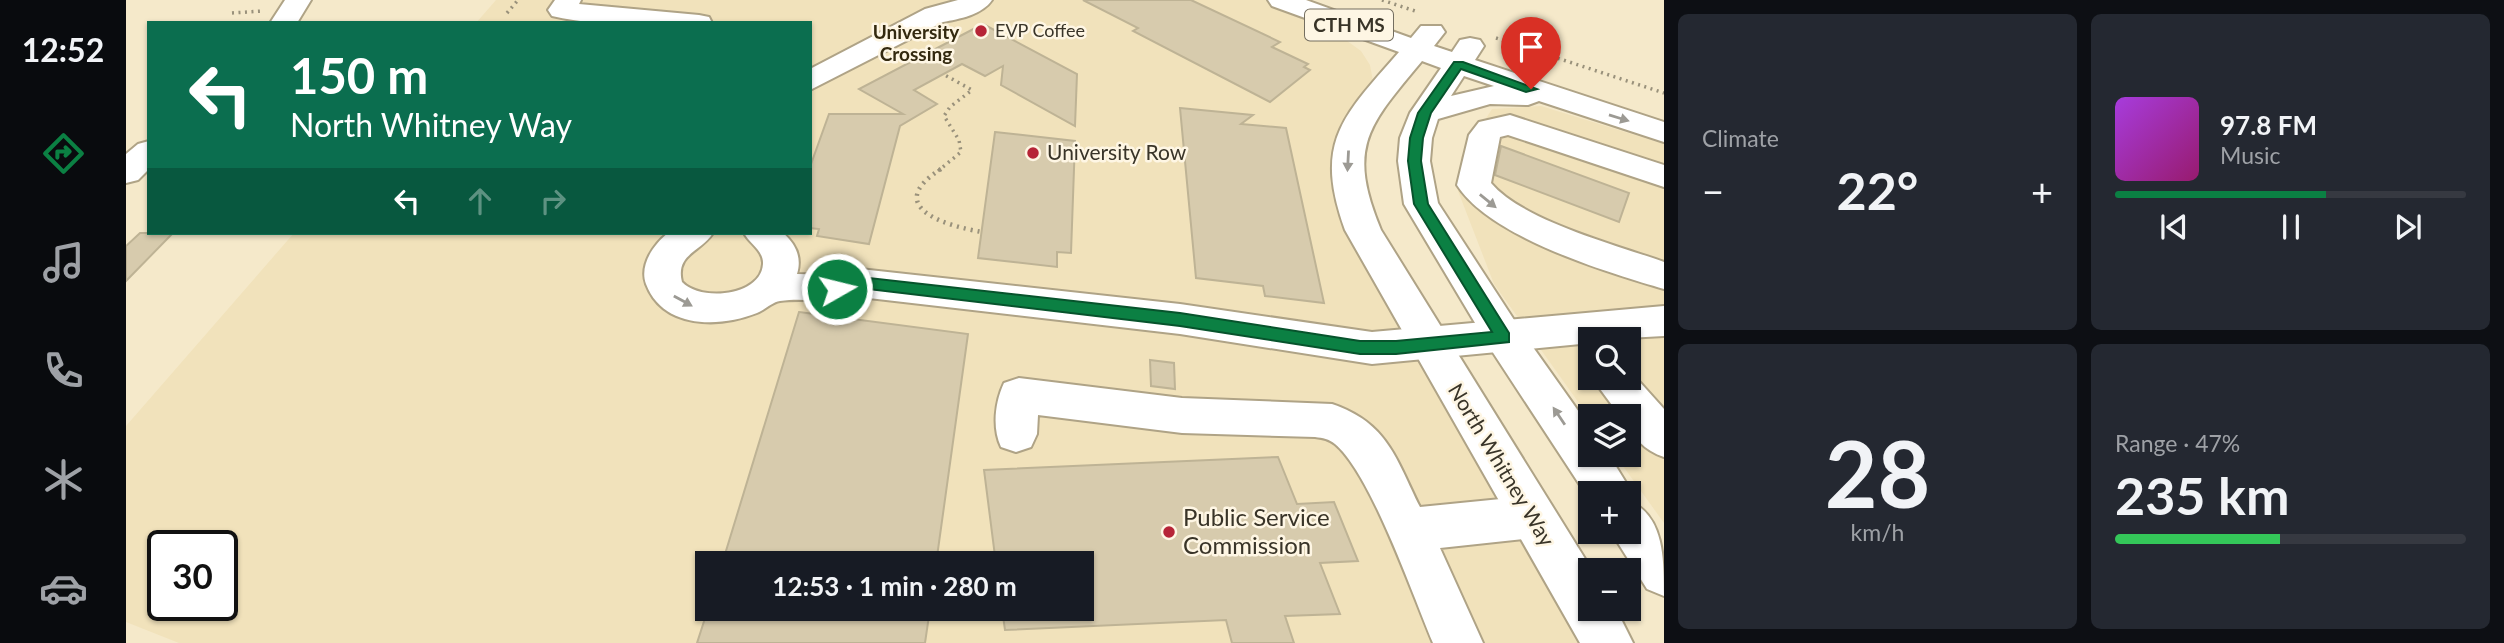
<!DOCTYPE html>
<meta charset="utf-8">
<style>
body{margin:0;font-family:Lato,sans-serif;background:#242831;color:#f1f3f6;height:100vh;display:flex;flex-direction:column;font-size:26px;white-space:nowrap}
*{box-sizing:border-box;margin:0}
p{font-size:23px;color:#9ea1a6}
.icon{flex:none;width:38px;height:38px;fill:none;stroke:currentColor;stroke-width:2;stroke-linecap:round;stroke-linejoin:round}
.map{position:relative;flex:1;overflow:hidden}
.drawer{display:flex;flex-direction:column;gap:14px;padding:14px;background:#0d0f14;width:840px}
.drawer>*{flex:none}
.hud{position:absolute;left:21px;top:21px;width:665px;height:214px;border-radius:0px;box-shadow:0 2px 5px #0004;background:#0b6e4f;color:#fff;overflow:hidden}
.tools{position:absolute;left:1452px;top:327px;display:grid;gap:14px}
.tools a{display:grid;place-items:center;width:63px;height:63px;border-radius:0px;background:#171b24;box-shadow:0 2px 5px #0004;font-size:35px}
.speed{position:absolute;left:21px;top:530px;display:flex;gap:14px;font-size:35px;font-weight:700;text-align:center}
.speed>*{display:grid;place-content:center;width:91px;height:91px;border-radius:50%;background:#171b24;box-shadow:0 2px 5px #0004;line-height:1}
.speed .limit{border:4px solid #111;border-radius:10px;background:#fff;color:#111}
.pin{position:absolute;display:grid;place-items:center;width:60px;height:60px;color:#fff;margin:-72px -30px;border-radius:50% 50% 50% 0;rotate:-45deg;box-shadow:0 0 7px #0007}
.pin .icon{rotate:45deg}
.me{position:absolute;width:77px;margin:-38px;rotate:82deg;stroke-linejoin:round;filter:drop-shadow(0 0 5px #0008)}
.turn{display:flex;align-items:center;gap:24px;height:147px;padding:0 28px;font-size:32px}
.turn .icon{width:91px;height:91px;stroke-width:2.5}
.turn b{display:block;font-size:49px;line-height:60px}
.lanes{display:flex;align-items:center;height:66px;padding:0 28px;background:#0003;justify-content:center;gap:35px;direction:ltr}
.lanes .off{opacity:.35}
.big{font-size:52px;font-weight:700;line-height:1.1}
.drawer .tile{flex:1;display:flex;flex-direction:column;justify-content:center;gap:10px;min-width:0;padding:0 24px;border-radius:10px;background:#242831}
.drawer .dial{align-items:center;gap:0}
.dial b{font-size:91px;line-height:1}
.song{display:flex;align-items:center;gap:21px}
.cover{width:84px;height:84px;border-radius:10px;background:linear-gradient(135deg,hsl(280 70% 55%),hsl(320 70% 35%))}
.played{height:7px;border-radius:4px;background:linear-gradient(90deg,#0b8043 60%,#363941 60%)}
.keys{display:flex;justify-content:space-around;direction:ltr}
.heat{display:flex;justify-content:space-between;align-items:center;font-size:38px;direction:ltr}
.charge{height:10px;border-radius:5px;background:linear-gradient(90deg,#34c759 47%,#363941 0)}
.drawer .tiles{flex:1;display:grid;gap:14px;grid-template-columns:repeat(2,1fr)}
.trip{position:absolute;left:569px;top:551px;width:399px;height:70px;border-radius:0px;background:#171b24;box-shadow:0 2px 5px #0004;font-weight:700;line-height:70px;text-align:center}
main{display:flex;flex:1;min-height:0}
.tabs{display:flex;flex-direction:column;width:126px;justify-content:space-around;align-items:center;background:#090b0e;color:#9ea1a6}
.tabs .icon{width:49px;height:49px}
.tabs .on{color:#0b8043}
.tabs b{font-size:32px;color:#f1f3f6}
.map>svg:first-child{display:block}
.built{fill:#f1e2bb;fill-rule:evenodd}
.building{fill:#d7cbad;stroke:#beb395;stroke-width:2}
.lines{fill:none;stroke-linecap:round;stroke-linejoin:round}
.minor-casing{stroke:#afa386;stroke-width:4}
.major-casing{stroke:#afa386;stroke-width:4}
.path-far1{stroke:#99917b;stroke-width:3.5;stroke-dasharray:2 4.5;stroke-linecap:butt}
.path{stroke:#99917b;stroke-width:4.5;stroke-dasharray:2 5;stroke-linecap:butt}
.minor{fill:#fff;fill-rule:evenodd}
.major{fill:#fff;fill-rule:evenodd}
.oneway{fill:#9c9a94}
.route{fill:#0b8043;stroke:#07532c;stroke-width:2}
.poi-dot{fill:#b62437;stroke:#fef6e4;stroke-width:2.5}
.labels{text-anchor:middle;stroke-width:5;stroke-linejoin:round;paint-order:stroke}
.far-poi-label{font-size:18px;fill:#393428;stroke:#fef6e4;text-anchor:start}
.shield{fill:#fef6e4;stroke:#746e60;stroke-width:2}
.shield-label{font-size:19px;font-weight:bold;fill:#393428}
.far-neighbourhood-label{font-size:19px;font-weight:bold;fill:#33290f;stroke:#fef6e4}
.poi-label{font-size:21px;fill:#393428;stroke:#fef6e4;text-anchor:start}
.street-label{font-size:21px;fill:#393428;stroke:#fef6e4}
.near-poi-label{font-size:24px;fill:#393428;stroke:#fef6e4;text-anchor:start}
</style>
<main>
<nav class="tabs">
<b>12:52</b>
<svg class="icon on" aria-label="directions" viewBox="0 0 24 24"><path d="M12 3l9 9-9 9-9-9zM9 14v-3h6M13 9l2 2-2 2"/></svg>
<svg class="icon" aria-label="music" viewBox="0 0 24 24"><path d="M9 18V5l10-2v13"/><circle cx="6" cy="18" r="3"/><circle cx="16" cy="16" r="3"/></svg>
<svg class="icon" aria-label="phone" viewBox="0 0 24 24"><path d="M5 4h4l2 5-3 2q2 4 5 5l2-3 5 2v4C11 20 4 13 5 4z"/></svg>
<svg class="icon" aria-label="climate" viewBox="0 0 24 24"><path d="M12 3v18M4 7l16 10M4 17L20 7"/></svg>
<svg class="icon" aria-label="car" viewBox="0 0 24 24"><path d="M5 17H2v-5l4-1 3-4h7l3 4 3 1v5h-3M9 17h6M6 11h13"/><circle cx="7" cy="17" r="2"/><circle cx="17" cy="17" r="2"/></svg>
</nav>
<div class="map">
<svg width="1538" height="643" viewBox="0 0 1538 643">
<rect width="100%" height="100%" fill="#f5e9ca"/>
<path class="built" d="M370,0H1149L1206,30L1235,51L1244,65L1247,81V99L1225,199L1482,643H53L0,622V426L168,233H684V23H350ZM37,546H96V606H37ZM581,564H956V609H581Z
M1415,106L1538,144V523L1489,455H1503V416H1465V420L1368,284L1332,191L1335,157L1366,109ZM1465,340H1503V378H1465Z"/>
<path class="building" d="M957,0H1065L1154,42L1146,47L1182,64L1178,67L1184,70L1144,102L1007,31L1012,28Z
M857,24L951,74L949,126L875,85L877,66L859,76L836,64L788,90L811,104L774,126L743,244L691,236L693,229L684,228V167L703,114H777L733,89Z
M1054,108L1127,115L1115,124L1160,128L1198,303L1139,296L1137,286L1070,278Z
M869,132L949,141L945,253L931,252V267L852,258Z
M1375,146L1503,193L1493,222L1369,175Z
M14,233H47L0,281V246Z
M673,312L842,334L810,564H596Z
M1024,360L1048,363L1049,389L1025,386Z
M1152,457L1171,504L1208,502L1232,561L1194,563L1214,614L1159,616L1168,643H1106L1100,620L879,630L876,609H956V564H870L858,470Z
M582,609H804L799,643H571Z"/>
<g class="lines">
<g class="minor-casing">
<path id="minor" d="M159,0H185L171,23H144Z
M429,0H455L453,4L573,15L583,17L586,23C534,23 477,28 426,16L422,10Z
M832,0H866C856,15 833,19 817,22L684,90V69L799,9Z
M1384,115L1538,165V187L1382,135L1374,137L1365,183C1397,221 1491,245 1538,262V289C1480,272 1364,237 1331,185L1343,135L1353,122Z
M23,141V169L12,180L0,183V154L12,144Z
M542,233H587C575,252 549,254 556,282C575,302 635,296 637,264C638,251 623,243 618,233H657C670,244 676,258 671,274L711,275L734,269L1054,304L1246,332L1538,306V336L1465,340V343L1246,364L1054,334L734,297C703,305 682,297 654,301C646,302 639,310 631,313C593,328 537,329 520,284C513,265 528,244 542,233Z
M1503,370L1538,409V457C1520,451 1503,437 1503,416H1494L1466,378H1503Z
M893,378L1056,398L1206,404C1262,423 1270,459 1294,507L1406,496L1422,502L1429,517L1422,532L1406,538L1314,548L1357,643H1307C1287,596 1245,474 1209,444C1203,439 1197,438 1189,437L1056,433L912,415L911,434L905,447L890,452L875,447C866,428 869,402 878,383Z"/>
</g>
<g class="major-casing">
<path id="major" d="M1142,0H1180L1285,38L1295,26H1315L1319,32L1308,46L1326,52L1334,40L1344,38L1354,40L1358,46L1349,60L1538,122V142L1413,101L1402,105L1364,104L1312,119L1306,138L1304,161L1312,203L1392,326L1465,429V455H1483L1507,494L1504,501C1538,517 1538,558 1538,596L1521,589L1485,532H1503V494H1465V502L1364,348L1278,204L1272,161L1274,138L1284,113L1315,68L1296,61C1243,125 1220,146 1255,230L1466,570L1465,609H1490L1507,643H1454L1219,230C1187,142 1217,116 1273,52L1146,6ZM1338,76L1368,86L1325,96Z"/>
</g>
<path class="path-far1" d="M1256,0L1292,12
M106,13L136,11
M381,13L392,0
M1370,38L1538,93
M812,171L835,152L833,140L818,116L824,107L846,90L817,74"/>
<path class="path" d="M815,169C755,207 821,226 856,232"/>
<use href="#minor" class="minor"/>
<use href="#major" class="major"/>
</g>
<defs><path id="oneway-solid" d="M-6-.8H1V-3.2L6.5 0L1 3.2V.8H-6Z" transform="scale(1.75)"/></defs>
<g class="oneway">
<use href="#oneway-solid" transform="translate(1493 118) rotate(17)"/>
<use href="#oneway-solid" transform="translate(1222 161) rotate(93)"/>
<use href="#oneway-solid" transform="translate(1362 201) rotate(39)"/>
<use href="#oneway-solid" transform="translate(557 301) rotate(29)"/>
<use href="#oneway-solid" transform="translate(1433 416) rotate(-124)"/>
</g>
<path class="route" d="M1328,62H1337L1411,89L1400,92L1335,69L1305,113L1297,138L1295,161L1302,204L1383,333V342L1270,354H1234L1054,326L734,288L711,294L703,289L706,285L734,277L1054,313L1234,341H1270L1366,332L1288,204L1282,161L1284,138L1292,113Z"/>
<g class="poi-dot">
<circle cx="855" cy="31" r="7"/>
<circle cx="907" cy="153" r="7"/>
<circle cx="1043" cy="532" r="7"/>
</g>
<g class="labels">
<g class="far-poi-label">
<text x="869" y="37">EVP Coffee</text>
</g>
<rect class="shield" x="1179" y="9.5" width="88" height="31" rx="5"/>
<g class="shield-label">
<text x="1223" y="32">CTH MS</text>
</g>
<g class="far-neighbourhood-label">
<text x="790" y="39">University<tspan x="790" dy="22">Crossing</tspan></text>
</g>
<g class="poi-label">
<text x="921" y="160">University Row</text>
</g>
<g class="street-label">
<text transform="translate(1375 465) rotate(59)" y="7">North Whitney Way</text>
</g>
<g class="near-poi-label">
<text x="1057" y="526">Public Service<tspan x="1057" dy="28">Commission</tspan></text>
</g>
</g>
</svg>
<div class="tools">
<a><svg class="icon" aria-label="search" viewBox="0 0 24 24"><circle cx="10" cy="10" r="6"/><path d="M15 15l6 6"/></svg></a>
<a><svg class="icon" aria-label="layers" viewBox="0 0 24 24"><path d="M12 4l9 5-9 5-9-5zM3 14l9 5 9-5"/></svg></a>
<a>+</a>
<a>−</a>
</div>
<div class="speed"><div class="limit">30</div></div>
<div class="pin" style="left:1405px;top:89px;background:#d93025"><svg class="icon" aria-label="arrive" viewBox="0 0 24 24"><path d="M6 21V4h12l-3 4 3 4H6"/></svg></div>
<svg class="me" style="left:711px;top:289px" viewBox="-20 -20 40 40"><circle r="17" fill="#0b8043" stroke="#fff" stroke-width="3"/><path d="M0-11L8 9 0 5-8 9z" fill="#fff"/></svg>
<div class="trip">12:53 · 1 min · 280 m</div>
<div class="hud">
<div class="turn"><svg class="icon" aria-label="left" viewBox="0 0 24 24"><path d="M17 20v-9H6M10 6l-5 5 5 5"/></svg><div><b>150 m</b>North Whitney Way</div></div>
<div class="lanes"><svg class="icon" aria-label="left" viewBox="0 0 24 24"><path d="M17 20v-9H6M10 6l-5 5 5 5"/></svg><svg class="icon off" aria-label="ahead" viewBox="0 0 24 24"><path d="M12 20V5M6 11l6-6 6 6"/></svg><svg class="icon off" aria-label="right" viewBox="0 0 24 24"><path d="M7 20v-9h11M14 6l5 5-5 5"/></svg></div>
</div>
</div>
<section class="drawer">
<div class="tiles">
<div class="tile"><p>Climate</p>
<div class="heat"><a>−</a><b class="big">22°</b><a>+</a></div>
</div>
<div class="tile">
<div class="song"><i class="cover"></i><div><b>97.8 FM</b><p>Music</p></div></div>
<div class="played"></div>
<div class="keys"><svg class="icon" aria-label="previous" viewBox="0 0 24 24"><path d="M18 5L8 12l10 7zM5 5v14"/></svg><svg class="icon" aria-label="pause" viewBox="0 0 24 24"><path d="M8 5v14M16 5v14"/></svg><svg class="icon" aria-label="next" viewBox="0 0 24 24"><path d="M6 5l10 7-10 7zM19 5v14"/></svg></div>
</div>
<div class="tile dial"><b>28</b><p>km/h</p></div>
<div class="tile"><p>Range · 47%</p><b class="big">235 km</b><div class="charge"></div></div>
</div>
</section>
</main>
